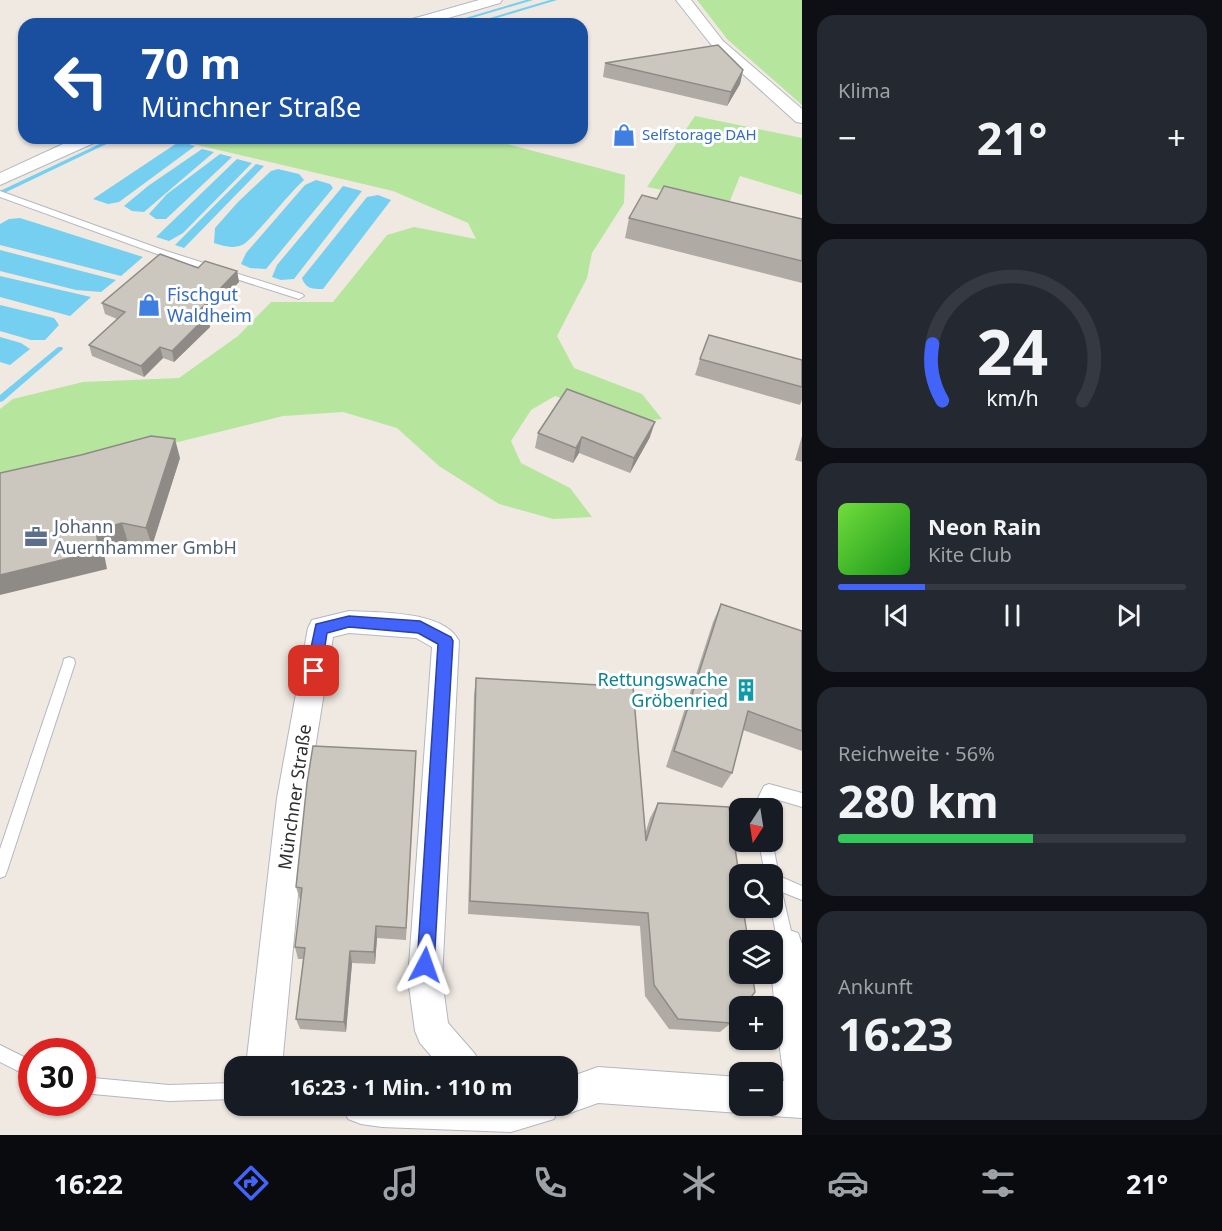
<!DOCTYPE html>
<html lang="de">
<meta charset="utf-8">
<style>
body{margin:0;font-family:"Noto Sans",sans-serif;background:#242831;color:#f1f3f6;height:100vh;display:flex;flex-direction:column;font-size:22px;white-space:nowrap}
*{box-sizing:border-box;margin:0}
p{font-size:20px;color:#9ea1a6}
.icon{flex:none;width:33px;height:33px;fill:none;stroke:currentColor;stroke-width:2;stroke-linecap:round;stroke-linejoin:round}
.map{position:relative;flex:1;overflow:hidden}
.sheet{display:flex;flex-direction:column;gap:15px;padding:15px;background:#0d0f14;width:420px}
.sheet>*{flex:none}
.top-card{position:absolute;left:18px;top:18px;width:570px;height:126px;border-radius:18px;box-shadow:0 2px 4px #0004;background:#1a4fa0;color:#fff;overflow:hidden}
.needle{width:39px;rotate:192deg}
.tools{position:absolute;left:729px;top:798px;display:grid;gap:12px}
.tools a{display:grid;place-items:center;width:54px;height:54px;border-radius:12px;background:#171b24;box-shadow:0 2px 4px #0004;font-size:30px}
.speed{position:absolute;left:18px;top:1038px;display:flex;gap:12px;font-size:30px;font-weight:700;text-align:center}
.speed>*{display:grid;place-content:center;width:78px;height:78px;border-radius:50%;background:#171b24;box-shadow:0 2px 4px #0004;line-height:1}
.speed .limit{border:9px solid #d22;background:#fff;color:#111}
.pin{position:absolute;display:grid;place-items:center;width:51px;height:51px;color:#fff;margin:-26px;border-radius:12px;box-shadow:0 3px 9px #0006}
.me{position:absolute;width:66px;margin:-33px;rotate:4deg;stroke-linejoin:round;filter:drop-shadow(0 0 4px #0008)}
.turn{display:flex;align-items:center;gap:21px;height:126px;padding:0 24px;font-size:27px}
.turn .icon{width:78px;height:78px;stroke-width:2.5}
.turn b{display:block;font-size:42px;line-height:51px}
.big{font-size:45px;font-weight:700;line-height:1.1}
.sheet .tile{flex:1;display:flex;flex-direction:column;justify-content:center;gap:9px;min-width:0;padding:0 21px;border-radius:18px;background:#242831}
.sheet .dial{align-items:center;gap:0}
.dial svg{height:156px;overflow:visible;fill:none;stroke:#363941;stroke-width:7;stroke-linecap:round;text-anchor:middle}
.dial text{fill:#f1f3f6;stroke:none}
.song{display:flex;align-items:center;gap:18px}
.cover{width:72px;height:72px;border-radius:9px;background:linear-gradient(135deg,hsl(100 70% 55%),hsl(120 70% 35%))}
.played{height:6px;border-radius:3px;background:linear-gradient(90deg,#4264fb 25%,#363941 25%)}
.keys{display:flex;justify-content:space-around;direction:ltr}
.heat{display:flex;justify-content:space-between;align-items:center;font-size:33px;direction:ltr}
.charge{height:9px;border-radius:4px;background:linear-gradient(90deg,#34c759 56%,#363941 0)}
.trip{position:absolute;left:224px;top:1056px;width:354px;height:60px;border-radius:18px;background:#171b24;box-shadow:0 2px 4px #0004;font-weight:700;line-height:60px;text-align:center}
.menu{display:flex;height:96px;justify-content:space-around;align-items:center;background:#090b0e;color:#9ea1a6}
.menu .icon{width:42px;height:42px}
.menu .current{color:#4264fb}
.menu b{font-size:27px;color:#f1f3f6}
main{display:flex;flex:1;min-height:0}
.map>svg:first-child{display:block}
.green{fill:#b6e59e}
.water{fill:#75cff0}
.lines{fill:none;stroke-linecap:round;stroke-linejoin:round}
.stream{fill:#75cff0;fill-rule:evenodd}
.service-casing{stroke:#b4b7c1;stroke-width:2}
.minor-casing{stroke:#b4b7c1;stroke-width:2}
.service{fill:#fff;fill-rule:evenodd}
.minor{fill:#fff;fill-rule:evenodd}
.wall{fill:#afaba4}
.shaded-wall{fill:#8e8b86}
.building{fill:#cbc7bf;stroke:#8e8b86;stroke-width:1.5}
.route{fill:#4264fb;stroke:#2b41a3;stroke-width:1.5}
.labels{text-anchor:middle;stroke-width:6;stroke-linejoin:round;paint-order:stroke}
.far-shop-label{font-size:15px;fill:#366cbe;stroke:#fff;text-anchor:start}
.shop-label{font-size:18px;fill:#366cbe;stroke:#fff;text-anchor:start}
.service-label{font-size:18px;fill:#4e5e75;stroke:#fff;text-anchor:start}
.culture-label{font-size:18px;fill:#0d838f;stroke:#fff;text-anchor:end}
.street-label{font-size:18px;fill:#2e2e2e;stroke:#fff}
</style>
<main>
<div class="map">
<svg width="802" height="1135" viewBox="0 0 802 1135">
<rect width="100%" height="100%" fill="#efe9e1"/>
<path class="green" d="M697,0H802V105L728,40Z
M695,116L802,138V195L740,176L729,203L647,187Z
M147,138H484L625,175L624,203L592,253L587,278L557,336L574,368L642,394L662,419L633,422L555,396L531,410L511,441L521,463L570,488L592,517L553,519L499,504L439,466L397,428L343,412L283,416L0,486V409L13,399L83,382L179,378L238,336L271,302H333L387,235L414,227L476,239L468,223L393,191L180,141L162,143Z"/>
<path class="water" d="M180,141L195,146L119,202L108,204L93,199Z
M202,149L214,152L144,212L132,211L124,206L148,186Z
M220,154L232,157L166,219H156L149,214L167,194Z
M237,159L252,163L183,233L169,241L156,237Z
M256,164L264,166L184,248L175,245Z
M278,169L299,174L304,180C290,192 251,242 242,245C232,249 224,246 214,243L215,228L238,202L271,171Z
M316,180L330,184L333,188L266,269L250,268L241,264L246,253L305,185Z
M343,186L362,191L294,279L281,280L272,277L277,265Z
M378,195L391,200L323,289C312,289 306,289 302,278L367,197Z
M20,218L143,257L121,276L0,245V224L9,219Z
M0,250L116,280L101,292L76,290L0,271Z
M0,276L91,297L70,316L0,297Z
M0,305L54,318L59,325L45,340H31L0,331Z
M0,337L21,343L30,349L10,365L0,362Z"/>
<g class="lines">
<path class="stream" d="M526,0H533L452,24H445Z
M550,0H557L477,24H470Z
M112,138H119L0,195V191Z
M58,347H62L63,349L3,401L0,402V395Z"/>
<g class="service-casing">
<path id="service" d="M0,191L163,250L302,294L304,296L299,299L296,298L157,254L0,197Z
M69,657L74,659L75,663L7,871L5,876L0,878V849L63,663L64,659Z
M769,784L802,793V807L772,798L767,808H753L764,786Z
M772,840L779,876L802,886V900L782,892L794,944L791,949L786,952L781,949L778,944L771,908H772V874H765L759,842Z
M0,1045L32,1061V1078L0,1062Z
M82,1077L169,1085L234,1083V1099L169,1101L82,1093Z"/>
</g>
<g class="minor-casing">
<path id="minor" d="M479,0H502L500,3L427,24H402L405,21Z
M676,0H691L723,41L802,109V123L796,122L713,47Z
M76,138H99L96,142L0,185V173Z
M349,611C379,613 444,610 459,641L442,979L448,1023L475,1054L480,1066H440L420,1043L415,1031L408,979L432,647L416,638L349,633L333,637L307,798L282,1066H246L277,798L308,628L312,620Z
M786,929L798,933L802,944V1118L772,1116L759,1111L757,1106H772V1080L784,1081C781,1051 765,955 774,933Z
M598,1067L740,1077V1106H753L740,1113L598,1103L567,1114L557,1110L554,1119L511,1132L382,1127L361,1124L348,1119L343,1106H567V1078Z"/>
</g>
<use href="#service" class="service"/>
<use href="#minor" class="minor"/>
</g>
<path class="wall" d="M605,63L743,70L740,84L727,106L603,77Z
M657,199L802,219V283L625,238L629,218Z
M198,268L237,271L239,282L207,316L210,327L174,362L163,358L144,377L92,356L89,345L117,319L105,314L102,303Z
M700,359L802,360V400L800,405L695,375Z
M538,433L650,437L630,473L579,453L573,463L535,448Z
M802,436V462L795,460Z
M81,455L180,458L152,546L128,542L103,549L107,569Z
M721,604L802,631V751L743,730L732,773L722,788L666,767L713,622Z
M476,678L645,834L650,818L658,803L731,1023L720,1032L669,1029L645,996L640,926L468,914L474,695Z
M416,751L406,940L377,938L375,964L352,963L346,1032L300,1029L296,1019L303,959H298L295,947L301,901L300,900L296,887Z"/>
<path class="shaded-wall" d="M743,70L740,84L727,106L731,92Z
M237,271L239,282L207,316L210,327L174,362L172,351L198,312Z
M160,347L163,358L144,377L141,366Z
M655,422L650,437L630,473L634,458Z
M582,437L579,453L573,463L576,448Z
M175,439L180,458L152,546L146,528Z
M122,523L128,542L103,549L107,569L0,595V575L96,530Z
M376,926L377,938L375,964L374,952Z
M350,951L352,963L346,1032L344,1022Z"/>
<path class="building" d="M718,45L743,70L731,92L605,63Z
M664,186L802,219V261L629,218L642,195L657,199Z
M160,254L198,268L205,261L237,271L198,312L207,316L172,351L160,347L141,366L89,345L125,312L102,303Z
M709,335L802,360V387L700,359Z
M567,389L655,422L634,458L582,437L576,448L538,433Z
M151,436L175,439L146,528L122,523L96,530L99,551L0,575V473L81,455Z
M721,604L802,631V731L748,711L732,773L674,751Z
M476,678L633,687L646,841L658,803L729,807L740,882V908H743L748,940H740V974H752L755,992L744,1006H740V1012L731,1023L678,1019L654,985L648,913L470,901Z
M313,746L416,751L406,928L376,926L374,952L350,951L344,1022L296,1019L305,948L295,947L302,888L296,887L307,783Z"/>
<path class="route" d="M349,616L420,621L451,637L453,641L434,965L432,972L425,974L419,972L417,965L438,644L418,633L349,627L327,633L321,671L319,675L314,677L309,675L306,671L316,624Z"/>
<defs>
<g id="shop-bare" transform="scale(1.8)"><path d="M-5-2.5h2.3a2.7 3.5 0 0 1 5.4 0H5L5.5 6h-11ZM-1.5-2.5h3a1.5 2.3 0 0 0-3 0Z" fill="#3f7fe0" stroke="#fff" stroke-width="2.5" paint-order="stroke"/></g>
<g id="office-bare" transform="scale(1.8)"><path d="M-6-3h4V-5.5h4V-3h4V5H-6ZM-1-4.5V-3h2v-1.5ZM-6 0V1H6V0Z" fill="#5c6f8a" stroke="#fff" stroke-width="2.5" paint-order="stroke"/></g>
<g id="building-bare" transform="scale(1.8)"><path d="M-4-6H4V6H1V3H-1V6H-4ZM-2.5-4.3h1.7v1.8h-1.7ZM.8-4.3h1.7v1.8H.8ZM-2.5-1h1.7V.8h-1.7ZM.8-1h1.7V.8H.8Z" fill="#0f9aa8" stroke="#fff" stroke-width="2.5" paint-order="stroke"/></g>
</defs>
<g fill-rule="evenodd">
<use href="#shop-bare" x="624" y="135"/>
<use href="#shop-bare" x="149" y="305"/>
<use href="#office-bare" x="36" y="537"/>
<use href="#building-bare" x="746" y="690"/>
</g>
<g class="labels">
<g class="far-shop-label">
<text x="642" y="140">Selfstorage DAH</text>
</g>
<g class="shop-label">
<text x="167" y="301">Fischgut<tspan x="167" dy="21">Waldheim</tspan></text>
</g>
<g class="service-label">
<text x="54" y="533">Johann<tspan x="54" dy="21">Auernhammer GmbH</tspan></text>
</g>
<g class="culture-label">
<text x="728" y="686">Rettungswache<tspan x="728" dy="21">Gröbenried</tspan></text>
</g>
<g class="street-label">
<text transform="translate(295 797) rotate(-82)" y="6">Münchner Straße</text>
</g>
</g>
</svg>
<div class="tools">
<a><svg class="needle" viewBox="-14 -14 28 28"><path d="M0-13l5 13h-10z" fill="#e53935"/><path d="M0 13l5-13h-10z" fill="#9ea1a6"/></svg></a>
<a><svg class="icon" aria-label="search" viewBox="0 0 24 24"><circle cx="10" cy="10" r="6"/><path d="M15 15l6 6"/></svg></a>
<a><svg class="icon" aria-label="layers" viewBox="0 0 24 24"><path d="M12 4l9 5-9 5-9-5zM3 14l9 5 9-5"/></svg></a>
<a>+</a>
<a>−</a>
</div>
<div class="speed"><div class="limit">30</div></div>
<div class="pin" style="left:314px;top:671px;background:#d93025"><svg class="icon" aria-label="arrive" viewBox="0 0 24 24"><path d="M6 21V4h12l-3 4 3 4H6"/></svg></div>
<svg class="me" style="left:425px;top:965px" viewBox="-20 -20 40 40"><path d="M0-17L14 15 0 8-14 15z" fill="#4264fb" stroke="#fff" stroke-width="4"/></svg>
<div class="trip">16:23 · 1 Min. · 110 m</div>
<div class="top-card">
<div class="turn"><svg class="icon" aria-label="left" viewBox="0 0 24 24"><path d="M17 20v-9H6M10 6l-5 5 5 5"/></svg><div><b>70 m</b>Münchner Straße</div></div>
</div>
</div>
<section class="sheet">
<div class="tile"><p>Klima</p>
<div class="heat"><a>−</a><b class="big">21°</b><a>+</a></div>
</div>
<div class="tile dial"><svg viewBox="0 0 100 80">
<path d="M14 69A42 42 0 1 1 86 69"/>
<path d="M14 69A42 42 0 0 1 9 40" stroke="#4264fb"/>
<text x="50" y="56" font-size="32" font-weight="700">24</text>
<text x="50" y="72" font-size="11">km/h</text>
</svg></div>
<div class="tile">
<div class="song"><i class="cover"></i><div><b>Neon Rain</b><p>Kite Club</p></div></div>
<div class="played"></div>
<div class="keys"><svg class="icon" aria-label="previous" viewBox="0 0 24 24"><path d="M18 5L8 12l10 7zM5 5v14"/></svg><svg class="icon" aria-label="pause" viewBox="0 0 24 24"><path d="M8 5v14M16 5v14"/></svg><svg class="icon" aria-label="next" viewBox="0 0 24 24"><path d="M6 5l10 7-10 7zM19 5v14"/></svg></div>
</div>
<div class="tile"><p>Reichweite · 56%</p><b class="big">280 km</b><div class="charge"></div></div>
<div class="tile"><p>Ankunft</p><b class="big">16:23</b></div>
</section>
</main>
<nav class="menu">
<b>16:22</b>
<svg class="icon current" aria-label="directions" viewBox="0 0 24 24"><path d="M12 3l9 9-9 9-9-9zM9 14v-3h6M13 9l2 2-2 2"/></svg>
<svg class="icon" aria-label="music" viewBox="0 0 24 24"><path d="M9 18V5l10-2v13"/><circle cx="6" cy="18" r="3"/><circle cx="16" cy="16" r="3"/></svg>
<svg class="icon" aria-label="phone" viewBox="0 0 24 24"><path d="M5 4h4l2 5-3 2q2 4 5 5l2-3 5 2v4C11 20 4 13 5 4z"/></svg>
<svg class="icon" aria-label="climate" viewBox="0 0 24 24"><path d="M12 3v18M4 7l16 10M4 17L20 7"/></svg>
<svg class="icon" aria-label="car" viewBox="0 0 24 24"><path d="M5 17H2v-5l4-1 3-4h7l3 4 3 1v5h-3M9 17h6M6 11h13"/><circle cx="7" cy="17" r="2"/><circle cx="17" cy="17" r="2"/></svg>
<svg class="icon" aria-label="filters" viewBox="0 0 24 24"><path d="M4 7h16M4 17h16"/><circle cx="9" cy="7" r="2"/><circle cx="15" cy="17" r="2"/></svg>
<b>21°</b>
</nav>
